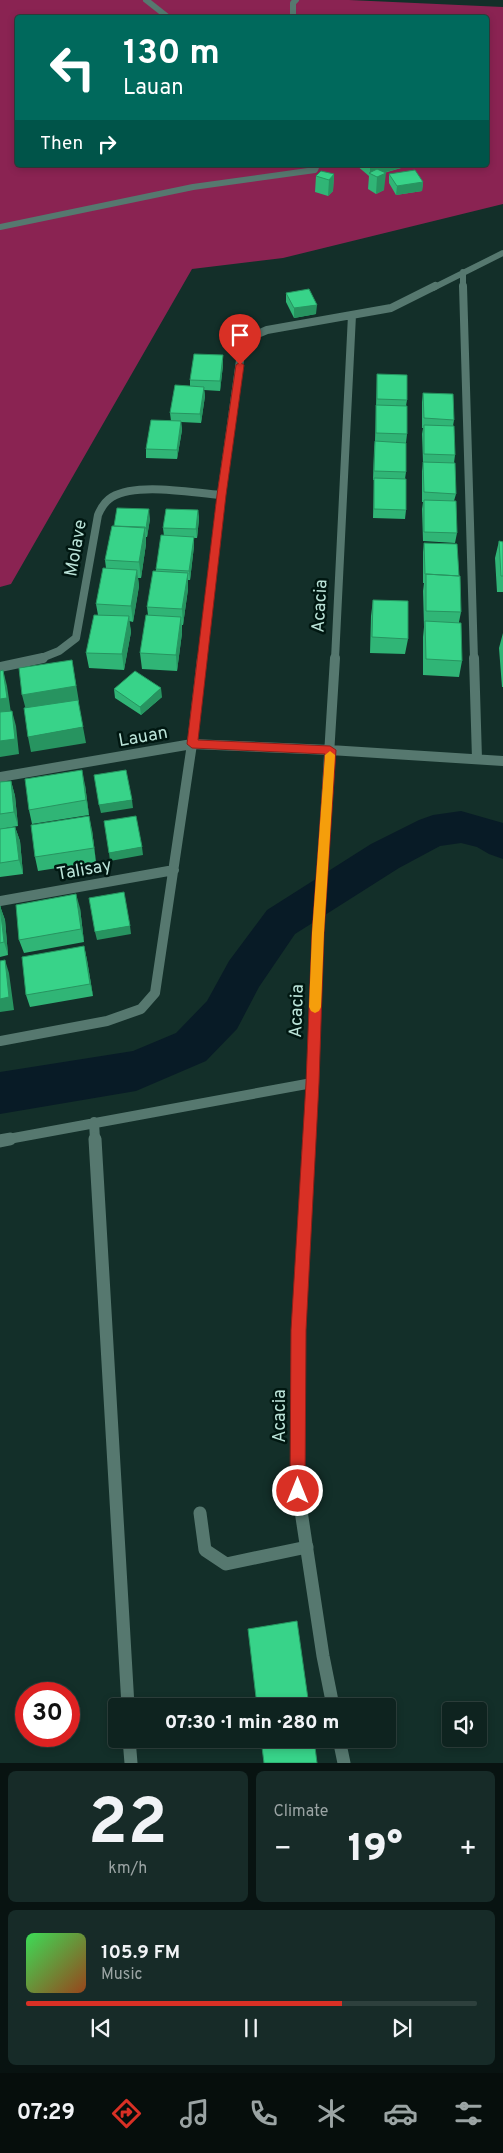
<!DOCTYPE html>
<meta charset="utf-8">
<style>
body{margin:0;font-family:Overpass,sans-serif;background:#172b28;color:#f1f3f6;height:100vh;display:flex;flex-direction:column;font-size:19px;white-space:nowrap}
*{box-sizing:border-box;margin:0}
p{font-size:16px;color:#9ba4a4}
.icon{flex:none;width:28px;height:28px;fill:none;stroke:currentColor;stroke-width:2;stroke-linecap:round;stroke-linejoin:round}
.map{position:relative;height:1763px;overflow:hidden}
.side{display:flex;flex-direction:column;gap:8px;padding:8px;background:#081311;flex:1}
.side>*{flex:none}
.hud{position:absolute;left:15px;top:15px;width:474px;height:152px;border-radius:5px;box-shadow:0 2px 8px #0003,0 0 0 1px #2e403d;background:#00695c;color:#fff;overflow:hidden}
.tools{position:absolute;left:442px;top:1702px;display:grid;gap:10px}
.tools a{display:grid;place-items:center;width:45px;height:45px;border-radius:5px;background:#0e231f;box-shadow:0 2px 8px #0003,0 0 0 1px #2e403d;font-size:25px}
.speed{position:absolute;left:15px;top:1682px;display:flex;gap:10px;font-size:25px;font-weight:700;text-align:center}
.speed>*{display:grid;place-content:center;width:65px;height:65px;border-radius:50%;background:#0e231f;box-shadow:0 2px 8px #0003,0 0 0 1px #2e403d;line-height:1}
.speed .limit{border:8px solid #d22;background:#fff;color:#111}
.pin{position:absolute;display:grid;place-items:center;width:42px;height:42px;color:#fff;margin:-51px -21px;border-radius:50% 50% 50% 0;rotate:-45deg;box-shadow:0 0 5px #0007}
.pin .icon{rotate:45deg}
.me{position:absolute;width:55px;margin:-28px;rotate:0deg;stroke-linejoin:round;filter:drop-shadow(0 0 4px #0008)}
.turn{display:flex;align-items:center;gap:18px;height:105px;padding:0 25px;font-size:22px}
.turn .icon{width:65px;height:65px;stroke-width:2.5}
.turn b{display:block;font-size:35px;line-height:42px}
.then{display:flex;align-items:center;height:48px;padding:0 25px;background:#0003;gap:10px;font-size:19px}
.big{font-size:38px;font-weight:800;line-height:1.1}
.side .widget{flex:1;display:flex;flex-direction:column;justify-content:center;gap:8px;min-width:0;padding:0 18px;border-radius:8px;background:#172b28}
.side .dial{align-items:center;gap:0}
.dial b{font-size:65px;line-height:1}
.song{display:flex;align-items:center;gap:15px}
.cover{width:60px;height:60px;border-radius:8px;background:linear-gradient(135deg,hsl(130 70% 55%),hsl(20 70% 35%))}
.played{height:5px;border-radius:2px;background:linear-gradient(90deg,#d93025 70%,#2e403d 70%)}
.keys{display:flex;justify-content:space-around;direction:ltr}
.heat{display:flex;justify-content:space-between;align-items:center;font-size:28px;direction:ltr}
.side .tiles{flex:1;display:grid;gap:8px;grid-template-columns:1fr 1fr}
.widget:last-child{grid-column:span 2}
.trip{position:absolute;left:108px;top:1698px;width:288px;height:50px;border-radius:5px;background:#0e231f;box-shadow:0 2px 8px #0003,0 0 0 1px #2e403d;font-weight:800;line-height:50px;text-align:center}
.menu{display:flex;height:80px;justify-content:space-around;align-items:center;background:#060e0c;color:#9ba4a4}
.menu .icon{width:35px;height:35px}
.menu .on{color:#d93025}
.menu b{font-size:22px;color:#f1f3f6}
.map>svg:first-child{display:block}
.green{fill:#8a2352;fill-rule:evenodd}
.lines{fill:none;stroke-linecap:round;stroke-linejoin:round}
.canal{fill:#081b26;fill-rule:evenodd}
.lane{stroke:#56786f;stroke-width:13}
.street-far3{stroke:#56786f;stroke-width:6}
.street-far2{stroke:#56786f;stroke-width:8}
.street-far1{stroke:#56786f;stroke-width:10}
.street{stroke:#56786f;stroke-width:13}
.wall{fill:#30b576}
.shaded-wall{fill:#279460}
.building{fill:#38d389;stroke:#279460}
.route{fill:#d93025;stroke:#8d1f18}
.slow{fill:#f59e0b}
.labels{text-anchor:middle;stroke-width:5;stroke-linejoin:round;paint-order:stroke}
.street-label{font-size:18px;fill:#bbe4d9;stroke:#001711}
</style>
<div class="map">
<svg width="503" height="1763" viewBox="0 0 503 1763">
<rect width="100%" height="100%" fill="#132f29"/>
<path class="green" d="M0,0H349L503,7V204L283,258L192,269L11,584L0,587ZM18,18H486V165H18Z"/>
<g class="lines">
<path class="canal" d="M461,811L503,823V859L489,854L477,847L461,843L440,846L399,868L295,934L259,987L237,1029L206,1061L136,1091L0,1114V1072L133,1051L176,1033L207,1001L229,961L267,910L371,844L419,820L433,815Z"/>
<path class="lane" d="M200,1513L205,1550L226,1564L307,1547"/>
<path class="street-far3" d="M146,0L169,18
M293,18V3L296,0
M0,227L193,187L315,170L317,165
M463,272V288
M433,288L503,253"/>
<path class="street-far2" d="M463,286L474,659
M39,659L59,651L76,638L98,515C101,508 105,501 112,497C138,482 192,493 221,495
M202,659L221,495L242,346L248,338L267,330L391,308L435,286
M335,659L352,315"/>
<path class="street-far1" d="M474,658L477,759
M0,667L43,658
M0,777L192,744L330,750L503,761
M0,901L174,870
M0,1041L107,1021L141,1009L155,993L192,744L202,658
M94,1122L95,1140
M3,1140L312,1083
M309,1140L318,933L335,658"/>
<path class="street" d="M95,1139L128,1706
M309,1139L299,1330L298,1491L323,1656L333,1706
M0,1141L10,1139
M129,1739L131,1763
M339,1739L344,1763"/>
</g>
<path class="wall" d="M356,165H402L401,168L384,173V190L376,194L368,189L369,176Z
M334,174L333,191L328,196L315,192L316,176Z
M389,174L423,182L422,191L396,195L389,183Z
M286,293L316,314L294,318L286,302Z
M223,355V365L220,391L204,390L205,396L201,423L181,422L182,430L177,459L146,458V449L171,421L170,413L190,386V380Z
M377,374L407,400L406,406L407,434L406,443V472L405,479L406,510L405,519L373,518L374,480H373L374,450L375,441Z
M423,393L454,420L453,426L455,455L454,463L456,494L454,501L457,533L455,543L423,541L422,509L423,502H422V471L423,463L422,434L423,428H422V402Z
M198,510L199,519L197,538H194V546L190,580H188V589L183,625H182V633L177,671L142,669L140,653L148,615L147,607L164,536L163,528Z
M150,519L147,537H146V544L141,578H138L139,586L133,622L129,621L131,632L124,670L89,668L86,653L98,615L96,604L106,568L105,560Z
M499,541L503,542V592H497L495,558Z
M424,543L461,612L459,622L462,661L459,677L423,675V637L424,627L423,591L424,583H423V552Z
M373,600L408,639L405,654L370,653L371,616Z
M503,633V687H502L499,648Z
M114,689L162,697L141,715L115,698Z
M11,781L15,796L18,826L0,829V782Z
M85,785L89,815L32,824L29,810Z
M15,827L20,841L23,874L0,877V829Z
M92,830L96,862L38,871L35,857Z
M0,906L5,920L8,955L0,957Z
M80,908L84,942L24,953L19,940Z
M84,946L87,960L93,996L30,1007L26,995Z"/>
<path class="shaded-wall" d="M370,165H402L401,168L374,175L370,173Z
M386,173L384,190L376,194L377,177Z
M334,174L333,191L328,196L329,180Z
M423,182L422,191L396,195L397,186Z
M317,305L316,314L294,318V308Z
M223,355V365L220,391V381Z
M204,387L205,396L201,423L200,414Z
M181,421L182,430L177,459V450Z
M149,509L150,519L147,537L146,528Z
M198,510L199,519L197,538L196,529Z
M145,527L146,544L141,578L139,562Z
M194,537V546L190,580L189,571Z
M137,570L139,586L133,622L131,606Z
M188,573V589L183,625L182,609Z
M129,616L131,632L124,670L122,654Z
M181,617L182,633L177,671L176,655Z
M72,660L79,702L26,710L22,695Z
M3,670L7,686L11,713L0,715V699Z
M161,688L162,697L141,715L140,707Z
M12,711L16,726L19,754L0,757V741Z
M83,727L86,743L31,752L28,737Z
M82,770L85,785L89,815L86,800Z
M11,781L15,796L18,826L14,812Z
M132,800L133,808L101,813L99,805Z
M89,816L92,830L96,862L94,848Z
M15,827L20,841L23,874L19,860Z
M142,847L143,855L110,861L109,853Z
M76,894L80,908L84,942L81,929Z
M0,906L5,920L8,955L4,942Z
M130,926L131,934L97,940L95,932Z
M84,946L87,960L93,996L90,984Z
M5,960L9,973L14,1010L0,1012V999Z"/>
<path class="building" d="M377,169L386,173L377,177L369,173Z
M415,170L423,182L397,186L389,174Z
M321,171L334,174L329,180L316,176Z
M309,289L317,305L294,308L286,293Z
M194,354L223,355L220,381L190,380Z
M377,374L407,375V400L377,399Z
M175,385L204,387L200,414L170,413Z
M423,393L453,394L454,420L424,418Z
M376,405L407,406V434L376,433Z
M151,420L181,421L177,450L146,449Z
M424,425L454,426L455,455L424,454Z
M375,441L406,443V472L374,471Z
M423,462L455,463L456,494L424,492Z
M374,478L406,479V510L374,509Z
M424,500L456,501L457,533L424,532Z
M117,508L149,509L146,528L114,526Z
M166,509L198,510L196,529L163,528Z
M112,526L145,527L139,562L105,560Z
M161,535L194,537L189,571L156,569Z
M499,541L503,542V576H501Z
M424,543L457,544L459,576L425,574Z
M103,568L137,570L131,606L96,604Z
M153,571L188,573L182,609L147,607Z
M426,574L460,576L461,612L426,611Z
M373,600L408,601V639L372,637Z
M94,615L129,616L122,654L86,653Z
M146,615L181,617L176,655L140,653Z
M425,621L461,623L462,661L426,659Z
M72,660L76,686L22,695L19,668Z
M3,670L7,698L0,699V671Z
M135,671L161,688L140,707L114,689Z
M78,700L83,727L28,737L24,708Z
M12,711L15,739L0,741V712Z
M82,770L86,800L29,810L25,779Z
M126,770L132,800L99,805L94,775Z
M11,781L14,812L0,814V782Z
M89,816L94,848L35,857L31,825Z
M136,816L142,847L109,853L104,821Z
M15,827L19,860L0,863V829Z
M124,892L130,926L95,932L89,898Z
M76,894L81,929L19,940L16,905Z
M0,906L4,942L0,943Z
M84,946L90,984L26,995L22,957Z
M5,960L9,997L0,999V961Z
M297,1621L309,1706H257L248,1629Z
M261,1739H314L317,1763H264Z"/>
<path class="route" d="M240,362L244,365L226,495L198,740L330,746L336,750L324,933L319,1083L306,1330L305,1491L303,1496L298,1498L292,1496L290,1491L291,1330L306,1083L312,933L325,754L192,748L187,744L217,495L236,365Z"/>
<path class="slow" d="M330,751L335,755L324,933L321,1007L319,1011L315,1013L311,1011L309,1007L312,933L325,755Z"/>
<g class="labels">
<g class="street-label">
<text transform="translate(75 548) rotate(-80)" y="6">Molave</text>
<text transform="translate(319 606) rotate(-87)" y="6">Acacia</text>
<text transform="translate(143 736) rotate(-10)" y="6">Lauan</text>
<text transform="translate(84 869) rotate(-10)" y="6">Talisay</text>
<text transform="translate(296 1011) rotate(-88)" y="6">Acacia</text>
<text transform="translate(279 1416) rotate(-90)" y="6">Acacia</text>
</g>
</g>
</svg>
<div class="tools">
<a><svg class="icon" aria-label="sound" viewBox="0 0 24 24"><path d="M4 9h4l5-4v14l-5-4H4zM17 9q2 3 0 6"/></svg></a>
</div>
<div class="speed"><div class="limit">30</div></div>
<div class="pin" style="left:240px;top:365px;background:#d93025"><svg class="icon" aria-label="arrive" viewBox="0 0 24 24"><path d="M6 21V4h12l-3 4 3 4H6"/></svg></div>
<svg class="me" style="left:298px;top:1491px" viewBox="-20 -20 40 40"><circle r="17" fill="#d93025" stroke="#fff" stroke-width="3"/><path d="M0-11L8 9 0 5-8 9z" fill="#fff"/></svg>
<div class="trip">07:30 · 1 min · 280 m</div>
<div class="hud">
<div class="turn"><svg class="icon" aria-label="left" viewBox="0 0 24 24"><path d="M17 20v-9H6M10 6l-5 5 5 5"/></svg><div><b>130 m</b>Lauan</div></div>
<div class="then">Then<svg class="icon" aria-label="right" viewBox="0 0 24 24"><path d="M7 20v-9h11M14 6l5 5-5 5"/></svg></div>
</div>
</div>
<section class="side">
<div class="tiles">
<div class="widget dial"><b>22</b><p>km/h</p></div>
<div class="widget"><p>Climate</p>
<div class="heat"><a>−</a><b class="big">19°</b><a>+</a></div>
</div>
<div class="widget">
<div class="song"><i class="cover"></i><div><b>105.9 FM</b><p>Music</p></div></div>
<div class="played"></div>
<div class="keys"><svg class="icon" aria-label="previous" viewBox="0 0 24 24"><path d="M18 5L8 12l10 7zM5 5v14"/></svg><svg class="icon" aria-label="pause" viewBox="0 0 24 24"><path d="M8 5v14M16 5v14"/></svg><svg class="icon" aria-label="next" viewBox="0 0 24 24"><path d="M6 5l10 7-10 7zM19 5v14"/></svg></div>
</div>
</div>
</section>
<nav class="menu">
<b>07:29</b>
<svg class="icon on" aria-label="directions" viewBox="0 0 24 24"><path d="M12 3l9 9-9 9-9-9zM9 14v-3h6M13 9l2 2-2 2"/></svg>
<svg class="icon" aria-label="music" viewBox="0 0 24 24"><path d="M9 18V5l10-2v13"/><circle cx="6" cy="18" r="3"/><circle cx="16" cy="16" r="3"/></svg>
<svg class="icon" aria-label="phone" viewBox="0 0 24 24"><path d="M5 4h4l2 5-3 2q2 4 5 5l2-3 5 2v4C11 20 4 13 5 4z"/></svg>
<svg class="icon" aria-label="climate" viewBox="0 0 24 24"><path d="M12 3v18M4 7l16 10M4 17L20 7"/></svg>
<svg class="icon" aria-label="car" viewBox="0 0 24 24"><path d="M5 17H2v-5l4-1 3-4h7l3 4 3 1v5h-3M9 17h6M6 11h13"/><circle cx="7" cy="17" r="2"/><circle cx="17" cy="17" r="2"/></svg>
<svg class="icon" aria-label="filters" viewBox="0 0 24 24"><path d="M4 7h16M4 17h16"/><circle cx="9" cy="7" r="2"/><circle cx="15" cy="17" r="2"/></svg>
</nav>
